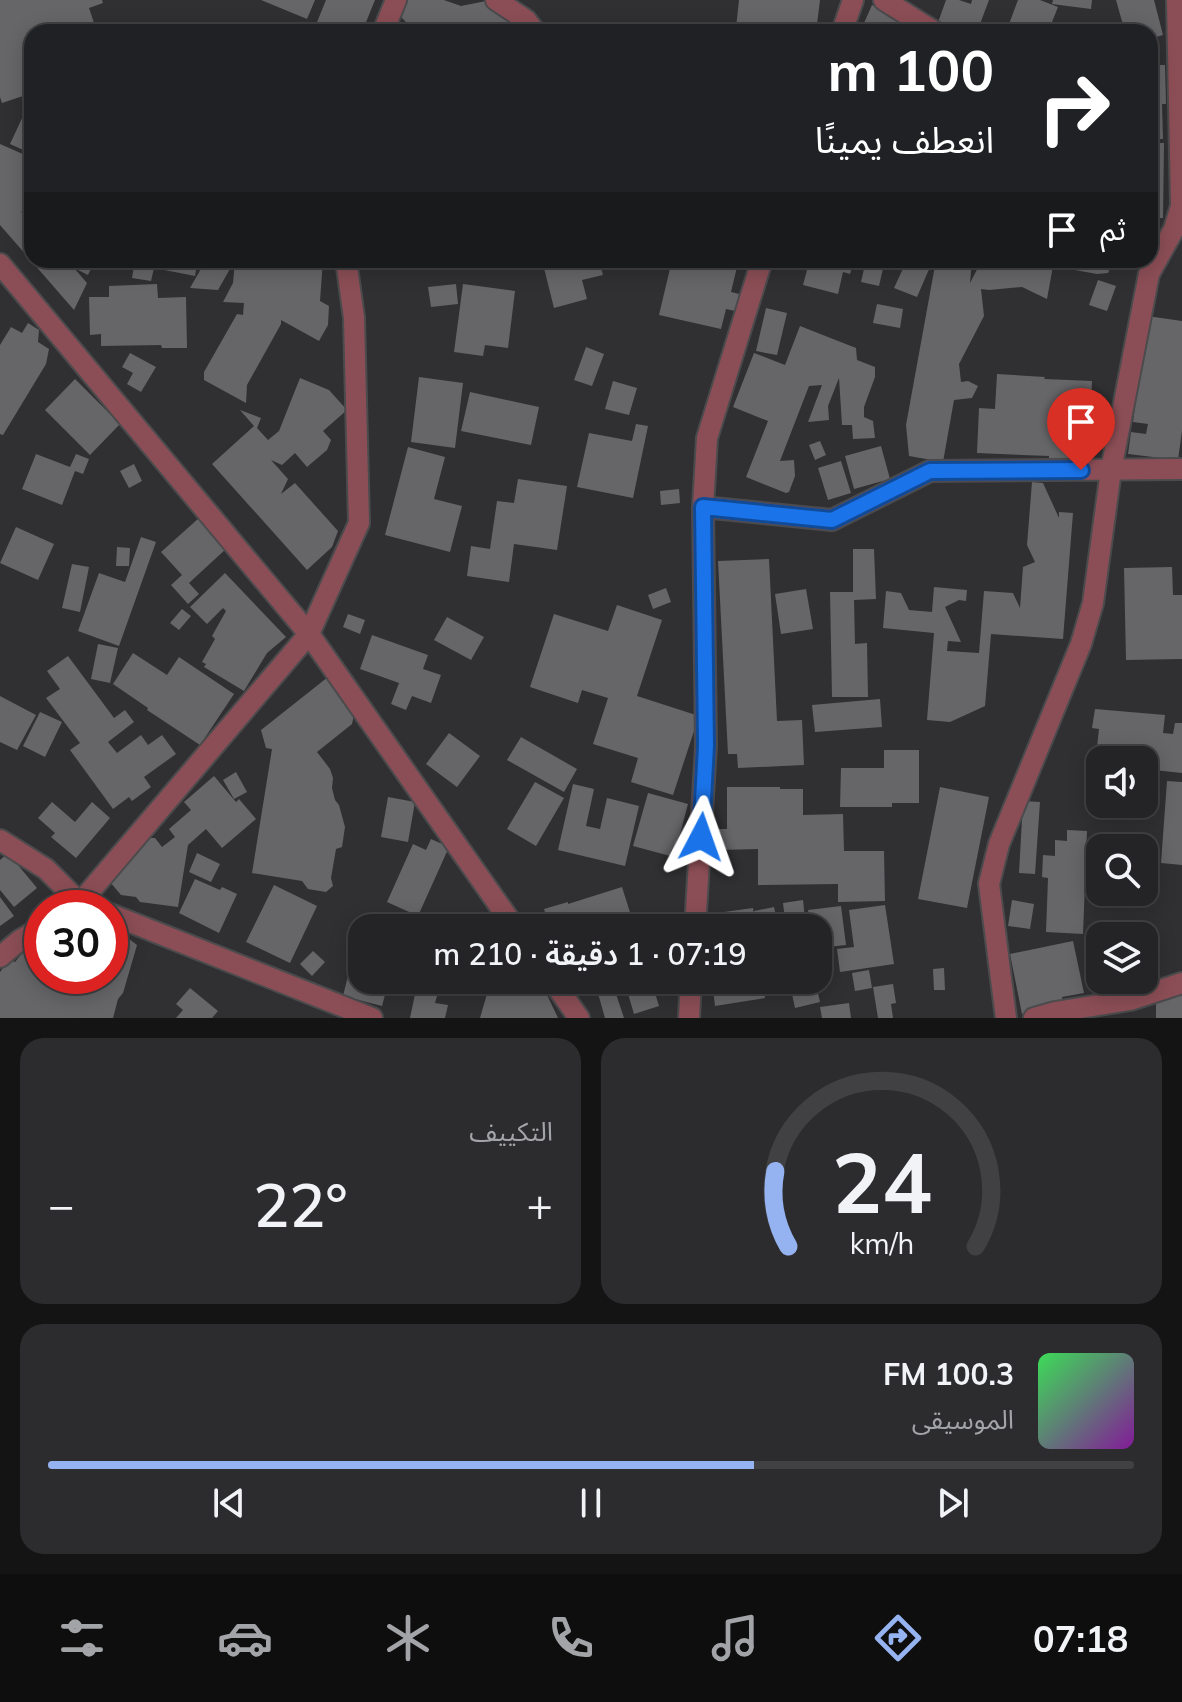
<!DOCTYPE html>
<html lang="ar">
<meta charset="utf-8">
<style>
body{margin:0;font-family:Mulish,"Noto Sans Arabic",sans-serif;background:#2c2c2e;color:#f1f3f6;direction:rtl;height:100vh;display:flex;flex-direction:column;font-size:30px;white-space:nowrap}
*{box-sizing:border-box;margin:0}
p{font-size:26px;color:#a3a4a7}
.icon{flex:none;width:44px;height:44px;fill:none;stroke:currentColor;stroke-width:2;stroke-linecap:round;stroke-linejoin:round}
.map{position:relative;height:1018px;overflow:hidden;direction:ltr}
.panel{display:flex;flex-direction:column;gap:20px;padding:20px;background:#141415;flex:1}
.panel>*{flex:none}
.top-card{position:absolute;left:24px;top:24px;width:1134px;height:244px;border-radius:24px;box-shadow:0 4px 20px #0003,0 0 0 2px #414143;direction:rtl;background:#202124;color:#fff;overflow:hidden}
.controls{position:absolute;left:1086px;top:746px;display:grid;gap:16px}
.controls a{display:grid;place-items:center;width:72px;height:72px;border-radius:16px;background:#242426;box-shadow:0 4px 20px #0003,0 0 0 2px #414143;font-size:40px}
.speed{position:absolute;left:24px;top:890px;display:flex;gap:16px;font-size:40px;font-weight:700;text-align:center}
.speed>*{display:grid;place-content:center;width:104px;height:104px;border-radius:50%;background:#242426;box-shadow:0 4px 20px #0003,0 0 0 2px #414143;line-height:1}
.speed .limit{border:12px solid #d22;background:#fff;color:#111}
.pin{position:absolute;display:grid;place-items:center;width:68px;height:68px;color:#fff;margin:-82px -34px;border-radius:50% 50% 50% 0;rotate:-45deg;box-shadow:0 0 8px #0007}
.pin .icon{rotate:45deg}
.me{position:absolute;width:88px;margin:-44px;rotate:4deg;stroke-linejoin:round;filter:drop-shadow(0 0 6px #0008)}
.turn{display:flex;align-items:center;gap:28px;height:168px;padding:0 32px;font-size:36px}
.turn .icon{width:104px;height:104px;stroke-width:2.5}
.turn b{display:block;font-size:56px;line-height:68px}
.then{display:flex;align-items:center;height:76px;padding:0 32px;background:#0003;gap:16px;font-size:30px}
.big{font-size:60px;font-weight:600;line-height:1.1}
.panel .widget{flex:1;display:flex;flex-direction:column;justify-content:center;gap:12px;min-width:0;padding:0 28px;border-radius:24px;background:#2c2c2e}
.panel .dial{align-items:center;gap:0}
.dial svg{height:208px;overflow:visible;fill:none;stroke:#414143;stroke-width:7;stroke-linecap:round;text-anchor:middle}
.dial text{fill:#f1f3f6;stroke:none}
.song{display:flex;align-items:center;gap:24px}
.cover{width:96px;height:96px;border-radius:12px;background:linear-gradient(135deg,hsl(130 70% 55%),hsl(290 70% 35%))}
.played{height:8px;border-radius:4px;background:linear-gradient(90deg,#95b2f1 65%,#414143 65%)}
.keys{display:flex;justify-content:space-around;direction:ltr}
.heat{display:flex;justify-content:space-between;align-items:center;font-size:44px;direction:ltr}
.panel .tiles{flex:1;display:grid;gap:20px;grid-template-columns:1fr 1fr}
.widget:last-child{grid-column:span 2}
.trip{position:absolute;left:348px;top:914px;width:484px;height:80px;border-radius:24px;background:#242426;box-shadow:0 4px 20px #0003,0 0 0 2px #414143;font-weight:600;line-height:80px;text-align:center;direction:rtl}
.tab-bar{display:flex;height:128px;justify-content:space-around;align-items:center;background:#0e0e0f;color:#a3a4a7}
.tab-bar .icon{width:56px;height:56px}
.tab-bar .current{color:#95b2f1}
.tab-bar b{font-size:36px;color:#f1f3f6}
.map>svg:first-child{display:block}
.building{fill:#666568}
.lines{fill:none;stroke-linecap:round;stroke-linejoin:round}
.minor-casing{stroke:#4b4b4d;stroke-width:24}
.minor{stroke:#8c4e56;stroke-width:20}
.route-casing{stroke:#114b97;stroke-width:20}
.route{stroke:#1a73e8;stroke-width:14}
</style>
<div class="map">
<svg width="1182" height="1018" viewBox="0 0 1182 1018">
<rect width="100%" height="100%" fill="#303033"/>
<path class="building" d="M0,0H102L103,3L89,8L97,32H32V93L2,103L0,97Z
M261,0H315L307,19Z
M326,0H375L362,32H313Z
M403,0H444L461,6L491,0L510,19V32H409L411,27L398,14Z
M739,0H820L816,32H772L736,28Z
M946,0H959L971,4L972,0H989L977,32H948L936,28Z
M1018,0H1040L1058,7L1048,32H1006Z
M1053,0H1092L1091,9L1052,4Z
M1116,0H1154L1163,35L1150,39V32H1125Z
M872,5L909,21L904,32H860Z
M1150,65H1165L1166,104H1162L1163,139H1150Z
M24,114L32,117V154L10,144Z
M1150,143H1164L1163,218H1150Z
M0,144L32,158L25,178L32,188L21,213L32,203V260H95L88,275L74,268L87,283L74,310L0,225Z
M135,260H198L195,276L154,268L151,281L132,278Z
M206,260H235L218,290L190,288Z
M235,260H323L320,301L329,306L328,325L319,341L281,320V324L247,385L246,403L204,380V372L237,314L243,315L244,303L223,302L233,283Z
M542,260H599L603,275L582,280L587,299L554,308Z
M617,260H666L665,268L617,265Z
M672,260H707L737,267L731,292L739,294L735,311L726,309L721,329L659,315Z
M784,260H854L850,274L843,272L838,294L803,285L807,270L783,265Z
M866,260H885L879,286L861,282Z
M907,260H915L930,267L917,297L894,288Z
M936,260H972L970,283L982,260H1114L1108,273L1097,274L1053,266L1047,299L1022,287L989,290L981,289L984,316L959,364L961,382L968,381L978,386L972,398L954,400L943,462L909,456L906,425Z
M1098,280L1116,286L1107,311L1089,305Z
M157,284L158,298L186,297L187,348H162L161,345L101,346V334L90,335L89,297H109V286Z
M456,284L458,304L431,307L428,287Z
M463,284L515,291L508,348L485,345L483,356L454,352Z
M877,304L903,309L900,328L873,323Z
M766,308L787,313L777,355L756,351Z
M1147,316L1182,321V431L1178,460L1128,454L1131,432L1146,434L1148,424L1133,422Z
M28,323L39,330L38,342L49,349L46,364L3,435L0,434V345L11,327L22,333Z
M800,326L856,348L857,360L875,367V377L864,407V417L873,421L875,438L853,439L852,425H842L839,378L828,406L829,420L808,422L822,385L809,386L780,461L794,460L795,476L789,492L786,493L746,477L768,421L733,407L754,353L785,365Z
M586,347L604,354L592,386L574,380Z
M130,353L156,367L141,392L127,384L133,373L122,367Z
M997,374L1045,377L1044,379L1092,381L1088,467L1049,466V456L977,453L979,408L995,409Z
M419,377L463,383L455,448L411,442Z
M300,378L329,390L347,410L323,431L331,440L327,450L307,467L295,453L282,465L271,460L288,479L281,494L295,483L338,531L332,547L307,570L212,464L254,426L240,410L261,418L257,428L268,440L279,431Z
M75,379L120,424L90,455L45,410Z
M613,381L637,388L629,415L605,409Z
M470,392L539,407L531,445L461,431Z
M636,424L648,426L633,498L577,487L589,433L632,441Z
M820,441L826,455L815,460L809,445Z
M881,446L890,479L854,489L845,456Z
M408,447L445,457L434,499L462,506L450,552L385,535Z
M36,454L70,467L76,454L89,459L83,474L75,471L62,505L22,489Z
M841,461L851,493L828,500L818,468Z
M134,464L142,481L129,488L120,471Z
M518,479L567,486L557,550L514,544L509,582L467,576L471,546L490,549L497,501L514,503Z
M1032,482L1043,483L1059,518V512L1073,513L1063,639L991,634L985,706L950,722L927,720L934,633L883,628L886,591L901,593L909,610L932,612L934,587L967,590L966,601L959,600L945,607L961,642L948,641L947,651L979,653L984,591L1013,593L1020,608L1023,567L1035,562L1027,545Z
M679,489L680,503L661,505L660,491Z
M199,518L227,548L189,583L199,594L188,604L171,585L182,575L161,552Z
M16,527L54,544L38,580L0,563Z
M141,537L156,542L119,646L78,631L99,573L125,582Z
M117,547L130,548L129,566H116Z
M853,549H874L876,599L854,600L855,644L867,643L868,697H832L830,592H853Z
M769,559L777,721L802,720L804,765L738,768L737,754H728L718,561Z
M72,564L89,567L80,612L62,608Z
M1172,567L1173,595H1182V659L1126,660L1124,568Z
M225,573L286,637L267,653L244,691L204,667L206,664L202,662L215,639L212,636L226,611L223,608L207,624L190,607Z
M666,588L671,602L653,609L648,595Z
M806,589L813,629L781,634L775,594Z
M617,605L662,620L637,696L699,716L673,795L631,782L638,758L593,744L608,698L582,690L578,703L530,687L554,614L608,631Z
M182,609L191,616L179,630L170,623Z
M348,614L365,620L360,634L343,627Z
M447,617L484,637L471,660L434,640Z
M372,635L428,655L423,669L441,675L431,703L412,696L406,710L391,704L399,683L360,669Z
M98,644L118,648L110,683L91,679Z
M133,653L167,675L179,657L234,694L200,745L147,710L148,708L113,684Z
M68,656L114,718L125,710L134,722L108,742L117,753L141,735L148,745L162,735L176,754L144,777L151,787L132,801L129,797L113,809L70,750L80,743L46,698L60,689L47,671Z
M328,677L355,711L352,724L317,752L330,769L333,778L332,788L335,800L339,805L345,827L342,847L336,849L331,878L333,886L326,892L308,889L302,881L252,873L272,749L266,748L261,730Z
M0,696L36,715L17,750L0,742Z
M880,699L882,727L815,732L812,705Z
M1095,709L1165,715L1163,733L1173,734L1175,723H1182V773L1144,769V760H1100V765H1095L1099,729L1092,728Z
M40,712L62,722L45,757L23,746Z
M449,733L480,756L457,787L426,764Z
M521,737L577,769L564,792L507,760Z
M884,750H919V803H892V807H840L841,768H884Z
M236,772L247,792L234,799L223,780Z
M214,776L236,802L239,799L256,819L222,848L206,829L188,845L178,907L140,902L136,897L121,895L110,882L112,870L150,838H155L162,847L175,837L169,829L191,810L184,802Z
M1167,781L1182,782V865L1161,863Z
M535,782L564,798L536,846L507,829Z
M573,784L594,789L586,826L600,829L607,798L639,806L625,866L558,850Z
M727,787H780V789H803V815L843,814L844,851H884L885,901L838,902V884L758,885V849L718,850V829H727Z
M940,787L989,797L967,908L918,899Z
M648,793L688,804L674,857L633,846Z
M388,797L415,802L408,842L381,837Z
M1023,801L1040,802L1035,874L1019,873Z
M52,802L75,822L92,802L110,818L76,858L51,837L55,833L38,818Z
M1067,830L1087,831L1083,934L1046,932L1048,878L1042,877L1043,855L1055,856V840L1067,841Z
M431,839L449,847L418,916L387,902L413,844L426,850Z
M8,853L37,888L14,907L0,890V860Z
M197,853L220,864L211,882L189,872Z
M195,879L220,890L222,887L237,894L219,933L179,913Z
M274,885L317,906L290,963L246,942Z
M622,887L635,928H550L544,909L568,902V904Z
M0,897L14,916L0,926Z
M803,900L806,928H786L783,903Z
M1012,900L1034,904L1030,929L1008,926Z
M885,905L894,964L840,972L837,949L854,947L849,910Z
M841,906L846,945L818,948V928H810L808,910Z
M774,907L779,928H758L754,911Z
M753,908L756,928H719L717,913Z
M361,924L362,980H389L382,1006L343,996Z
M110,929L120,932L137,945L123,993L118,999L113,1018H0V972L9,960L15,962L35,937L42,943V976H110Z
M1073,941L1084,993L1062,997L1063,1005L1022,1014L1010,954Z
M313,951L325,962L312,976L300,964Z
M944,968L945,990H934L933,969Z
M869,970L872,988L855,991L852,973Z
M418,980H455L453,992L439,989L435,1003L448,1005L445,1018H410Z
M491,980H540L558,1018H480Z
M608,980H651L659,1006L634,1014L626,987L615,991L624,1018H605L597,990L610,986Z
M712,980H763L765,998L715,1006Z
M789,980H815L820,1002L795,1008Z
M893,984L896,1003L891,1004L893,1018H878L873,987Z
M190,988L218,1011L212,1018H176L183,1010L176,1004Z
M1156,994H1182V1018H1156Z
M849,1003L851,1018H822L820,1007Z"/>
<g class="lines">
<g class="minor-casing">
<path id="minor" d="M496,0L526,20L535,32
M884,0L935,32
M383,32L396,0
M842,32L853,0
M0,264L309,634L515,928
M703,507L832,520L930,471L1182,469
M0,840L46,869L80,903L90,907
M72,908L80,903L309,634L359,523L354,318L346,260
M110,914L372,1018
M695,928L706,746L703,507L707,438L762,260
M0,957L20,940L42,927
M552,980L579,1018
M689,1018L691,980
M1006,1018L989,884L999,844L1081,644L1093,603L1111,470L1149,274L1174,229L1181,206L1177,0
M1034,1018L1055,1012L1130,1000L1182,983"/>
</g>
<use href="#minor" class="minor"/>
</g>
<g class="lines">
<g class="route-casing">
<path id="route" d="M701,837L706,746L703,507L832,520L930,471L1081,470"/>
</g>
<use href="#route" class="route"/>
</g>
</svg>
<div class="controls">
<a><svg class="icon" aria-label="sound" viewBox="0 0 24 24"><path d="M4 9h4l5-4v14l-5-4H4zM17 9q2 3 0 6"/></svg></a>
<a><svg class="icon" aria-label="search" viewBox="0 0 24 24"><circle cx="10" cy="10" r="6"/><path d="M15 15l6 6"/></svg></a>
<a><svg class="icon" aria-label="layers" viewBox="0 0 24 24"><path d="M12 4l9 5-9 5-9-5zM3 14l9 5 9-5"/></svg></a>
</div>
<div class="speed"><div class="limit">30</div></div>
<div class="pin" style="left:1081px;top:470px;background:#d93025"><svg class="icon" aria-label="arrive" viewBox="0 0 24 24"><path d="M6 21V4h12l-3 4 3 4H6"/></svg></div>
<svg class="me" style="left:701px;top:837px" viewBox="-20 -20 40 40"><path d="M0-17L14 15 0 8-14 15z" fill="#1a73e8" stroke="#fff" stroke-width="4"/></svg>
<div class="trip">07:19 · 1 دقيقة · 210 m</div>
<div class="top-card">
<div class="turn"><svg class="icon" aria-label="right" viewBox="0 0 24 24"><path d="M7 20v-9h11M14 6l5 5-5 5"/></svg><div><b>100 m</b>انعطف يمينًا</div></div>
<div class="then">ثم<svg class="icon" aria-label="arrive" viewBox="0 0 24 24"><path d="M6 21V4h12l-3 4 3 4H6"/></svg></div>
</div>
</div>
<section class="panel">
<div class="tiles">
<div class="widget dial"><svg viewBox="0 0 100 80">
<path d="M14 69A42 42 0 1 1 86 69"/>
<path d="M14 69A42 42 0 0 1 9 40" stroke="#95b2f1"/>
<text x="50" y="56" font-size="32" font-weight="700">24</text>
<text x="50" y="72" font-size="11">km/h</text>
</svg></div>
<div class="widget"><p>التكييف</p>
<div class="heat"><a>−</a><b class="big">22°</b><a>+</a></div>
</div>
<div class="widget">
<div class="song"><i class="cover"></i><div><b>100.3 FM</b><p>الموسيقى</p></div></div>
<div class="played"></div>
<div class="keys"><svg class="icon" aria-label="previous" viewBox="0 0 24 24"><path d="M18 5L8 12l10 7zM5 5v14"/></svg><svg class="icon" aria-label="pause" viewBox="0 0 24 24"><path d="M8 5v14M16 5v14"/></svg><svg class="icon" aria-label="next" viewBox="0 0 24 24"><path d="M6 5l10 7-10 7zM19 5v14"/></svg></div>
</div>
</div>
</section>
<nav class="tab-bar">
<b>07:18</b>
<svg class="icon current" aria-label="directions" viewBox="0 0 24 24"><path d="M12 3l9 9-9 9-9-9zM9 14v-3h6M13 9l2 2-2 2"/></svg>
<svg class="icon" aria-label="music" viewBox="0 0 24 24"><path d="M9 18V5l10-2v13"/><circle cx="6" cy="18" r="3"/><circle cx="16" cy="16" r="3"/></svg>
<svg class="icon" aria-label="phone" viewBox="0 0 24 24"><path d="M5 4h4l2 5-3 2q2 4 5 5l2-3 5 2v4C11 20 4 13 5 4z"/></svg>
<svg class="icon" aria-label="climate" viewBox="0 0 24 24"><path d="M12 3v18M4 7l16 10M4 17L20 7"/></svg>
<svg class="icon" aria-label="car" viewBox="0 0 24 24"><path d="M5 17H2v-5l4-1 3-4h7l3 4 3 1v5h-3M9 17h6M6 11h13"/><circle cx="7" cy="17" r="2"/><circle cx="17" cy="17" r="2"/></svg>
<svg class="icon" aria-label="filters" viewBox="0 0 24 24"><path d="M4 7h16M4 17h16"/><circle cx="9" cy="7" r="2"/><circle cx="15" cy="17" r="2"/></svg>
</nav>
